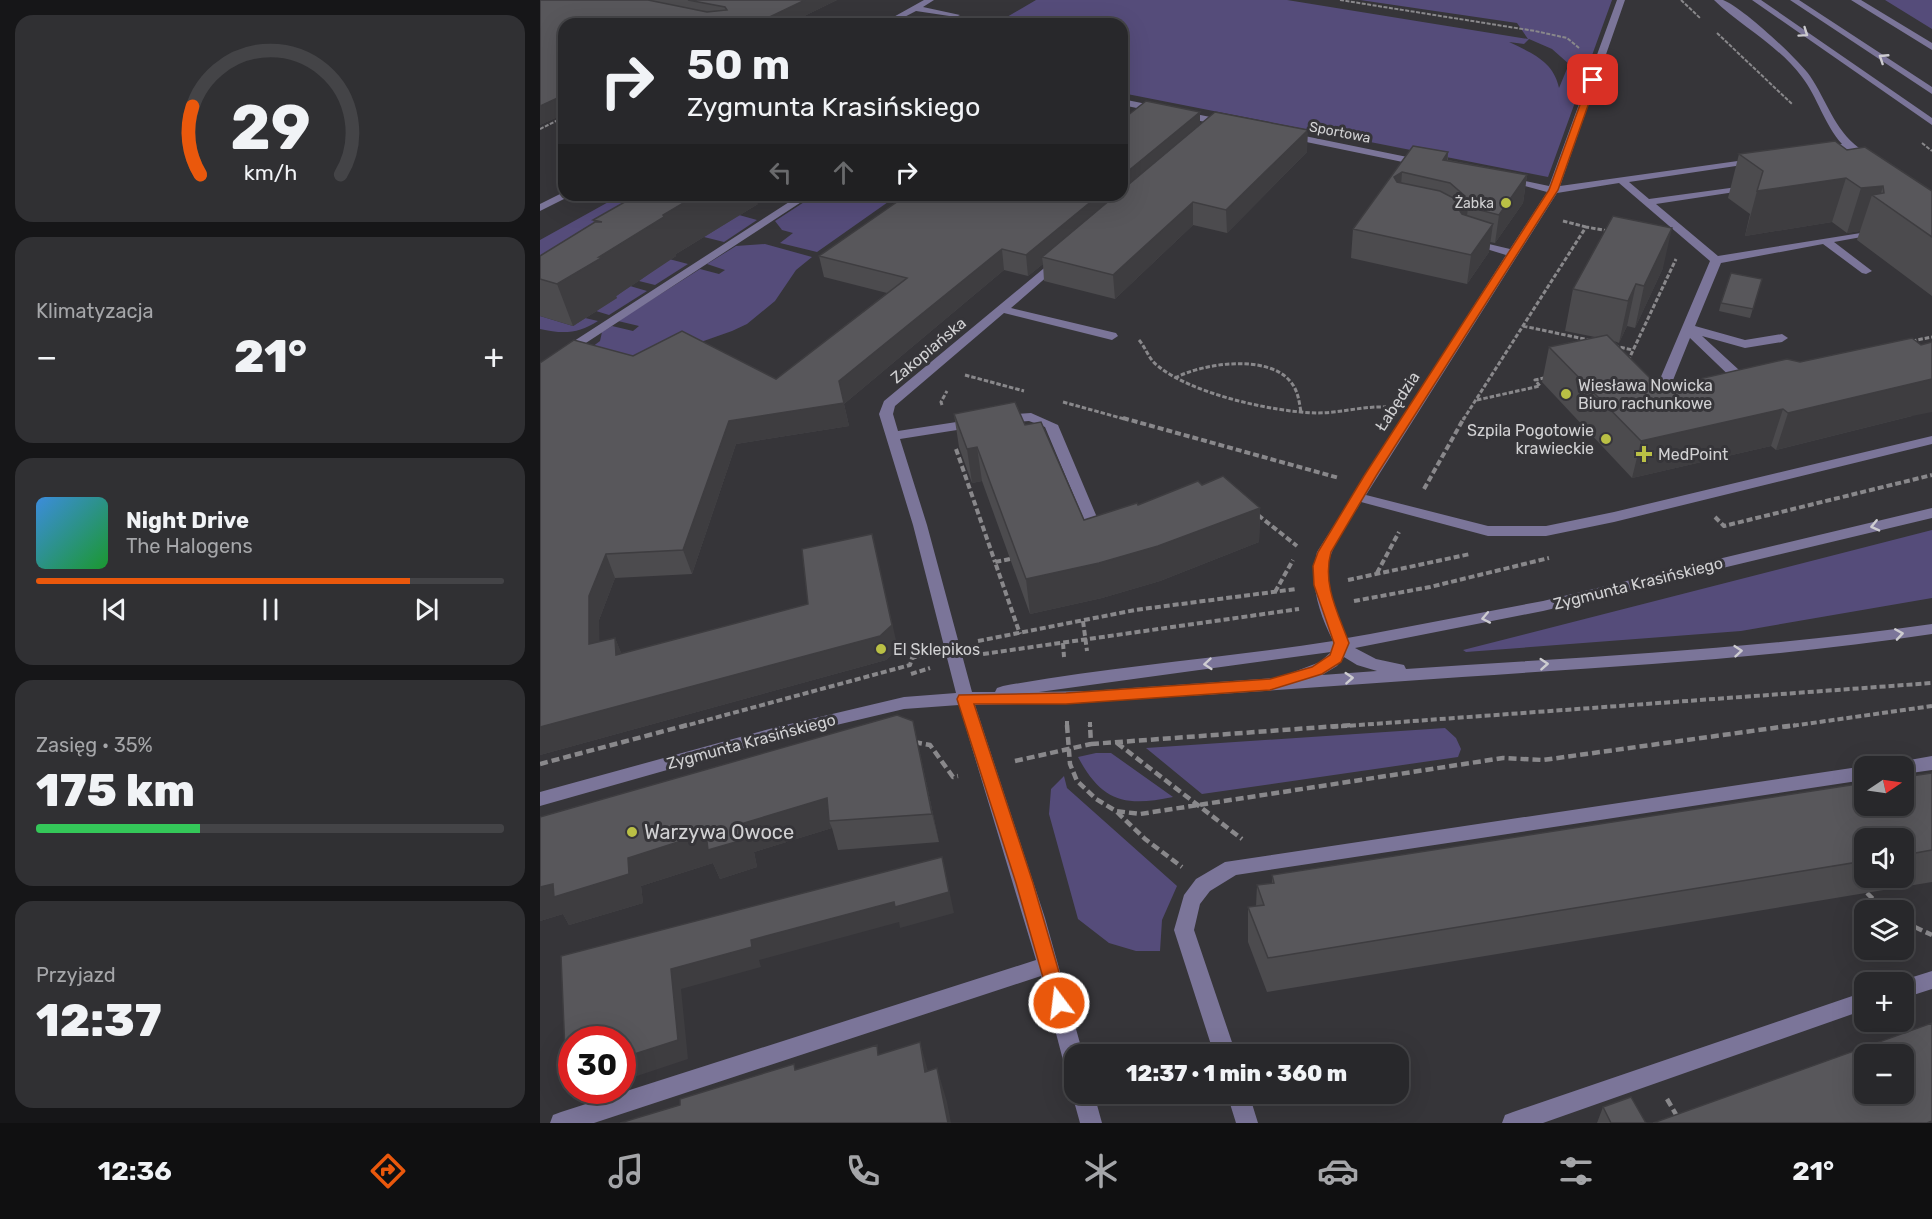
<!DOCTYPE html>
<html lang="pl">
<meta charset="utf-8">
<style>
body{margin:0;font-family:Rubik,sans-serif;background:#303033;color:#f1f3f6;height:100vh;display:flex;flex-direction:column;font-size:22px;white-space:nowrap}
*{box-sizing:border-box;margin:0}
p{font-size:20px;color:#a5a6a9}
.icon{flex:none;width:33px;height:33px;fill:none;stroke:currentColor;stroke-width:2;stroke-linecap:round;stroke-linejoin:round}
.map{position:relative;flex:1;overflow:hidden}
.side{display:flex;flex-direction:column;gap:15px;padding:15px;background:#161618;width:540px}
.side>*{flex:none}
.banner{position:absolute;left:18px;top:18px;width:570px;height:183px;border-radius:18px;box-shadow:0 6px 24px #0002,0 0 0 2px #444447;background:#28282b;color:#f1f3f6;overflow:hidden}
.needle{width:39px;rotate:77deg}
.controls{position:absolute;left:1314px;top:756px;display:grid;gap:12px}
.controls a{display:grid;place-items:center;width:60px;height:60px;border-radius:12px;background:#28282b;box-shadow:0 6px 24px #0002,0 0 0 2px #444447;font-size:30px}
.speed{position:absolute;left:18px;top:1026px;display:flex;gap:12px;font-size:30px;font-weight:700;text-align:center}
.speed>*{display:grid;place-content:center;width:78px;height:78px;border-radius:50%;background:#28282b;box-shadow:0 6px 24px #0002,0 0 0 2px #444447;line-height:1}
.speed .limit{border:9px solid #d22;background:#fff;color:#111}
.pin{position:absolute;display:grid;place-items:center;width:51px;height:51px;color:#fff;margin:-26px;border-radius:12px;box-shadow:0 3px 9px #0006}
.me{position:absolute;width:66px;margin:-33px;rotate:345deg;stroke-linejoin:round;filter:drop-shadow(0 0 4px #0008)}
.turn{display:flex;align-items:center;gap:21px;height:126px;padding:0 30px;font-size:27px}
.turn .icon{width:78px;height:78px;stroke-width:2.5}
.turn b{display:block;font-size:42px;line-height:51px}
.lanes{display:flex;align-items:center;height:57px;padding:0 30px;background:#0003;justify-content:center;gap:30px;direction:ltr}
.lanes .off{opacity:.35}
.big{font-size:45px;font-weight:800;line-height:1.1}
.side .card{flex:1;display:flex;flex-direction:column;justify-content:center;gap:9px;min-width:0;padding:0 21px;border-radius:18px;background:#303033}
.side .dial{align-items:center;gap:0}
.dial svg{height:156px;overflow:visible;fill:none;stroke:#444447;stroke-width:7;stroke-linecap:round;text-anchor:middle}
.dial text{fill:#f1f3f6;stroke:none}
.song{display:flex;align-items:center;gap:18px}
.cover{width:72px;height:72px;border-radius:9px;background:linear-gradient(135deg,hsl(210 70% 55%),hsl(130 70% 35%))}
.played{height:6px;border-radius:3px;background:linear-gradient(90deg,#ea580c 80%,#444447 80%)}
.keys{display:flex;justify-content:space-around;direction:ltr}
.heat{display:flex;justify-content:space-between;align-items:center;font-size:33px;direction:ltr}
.charge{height:9px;border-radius:4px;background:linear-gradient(90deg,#34c759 35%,#444447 0)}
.trip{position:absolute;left:524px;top:1044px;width:345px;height:60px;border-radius:18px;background:#28282b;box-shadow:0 6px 24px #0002,0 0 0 2px #444447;font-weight:800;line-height:60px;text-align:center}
.menu{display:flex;height:96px;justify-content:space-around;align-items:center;background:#101011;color:#a5a6a9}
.menu .icon{width:42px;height:42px}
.menu .on{color:#ea580c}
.menu b{font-size:27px;color:#f1f3f6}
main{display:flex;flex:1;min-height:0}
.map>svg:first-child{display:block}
.green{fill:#554c7a;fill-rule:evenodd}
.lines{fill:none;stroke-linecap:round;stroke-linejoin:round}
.path-far3{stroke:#89888b;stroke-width:2;stroke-dasharray:4 1.5;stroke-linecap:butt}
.path-far2{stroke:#89888b;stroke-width:3;stroke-dasharray:4.5 2;stroke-linecap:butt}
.path-far1{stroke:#89888b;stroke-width:4;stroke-dasharray:6 3;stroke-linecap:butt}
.path{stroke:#89888b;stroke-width:4.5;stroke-dasharray:8 4;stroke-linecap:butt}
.minor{fill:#7b7599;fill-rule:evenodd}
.wall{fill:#4c4b4e;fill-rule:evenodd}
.shaded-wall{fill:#3e3d40}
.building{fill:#58575b;stroke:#3e3d40;stroke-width:1.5;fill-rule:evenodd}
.oneway{stroke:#cdccd0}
.route{fill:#ea580c;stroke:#983908;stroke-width:1.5}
.poi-dot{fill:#bac045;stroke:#363539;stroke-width:2}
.labels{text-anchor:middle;stroke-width:6;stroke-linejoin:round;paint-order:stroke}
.far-street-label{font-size:14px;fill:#d1d1d3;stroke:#363539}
.far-poi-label{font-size:14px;fill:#d1d1d3;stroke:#363539;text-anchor:end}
.street-label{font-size:16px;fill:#d1d1d3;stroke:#363539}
.poi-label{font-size:16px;fill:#d1d1d3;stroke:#363539;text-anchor:start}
.near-poi-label{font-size:20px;fill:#d1d1d3;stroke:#363539;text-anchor:start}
</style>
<main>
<section class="side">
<div class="card dial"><svg viewBox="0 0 100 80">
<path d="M14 69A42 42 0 1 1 86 69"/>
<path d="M14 69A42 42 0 0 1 10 34" stroke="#ea580c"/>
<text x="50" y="56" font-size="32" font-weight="700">29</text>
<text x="50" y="72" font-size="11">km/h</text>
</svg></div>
<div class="card"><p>Klimatyzacja</p>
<div class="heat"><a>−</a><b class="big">21°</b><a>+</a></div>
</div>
<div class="card">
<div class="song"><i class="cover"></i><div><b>Night Drive</b><p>The Halogens</p></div></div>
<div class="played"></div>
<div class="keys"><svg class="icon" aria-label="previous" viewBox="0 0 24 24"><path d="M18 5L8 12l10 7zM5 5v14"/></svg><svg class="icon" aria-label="pause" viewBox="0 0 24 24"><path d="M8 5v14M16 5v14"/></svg><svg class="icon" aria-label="next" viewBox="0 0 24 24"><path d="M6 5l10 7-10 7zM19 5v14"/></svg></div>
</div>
<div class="card"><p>Zasięg · 35%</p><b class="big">175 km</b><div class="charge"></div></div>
<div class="card"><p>Przyjazd</p><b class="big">12:37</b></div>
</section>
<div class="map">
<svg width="1392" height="1123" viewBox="0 0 1392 1123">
<rect width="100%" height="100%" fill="#363539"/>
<path class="green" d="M496,0H747L988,39L977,23L820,0H1072L1008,177L582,93V24H455ZM989,39L1012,49L1029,64L1019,88C1014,62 992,53 969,42L984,44Z
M1345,0H1392V29Z
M81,195H142L0,282V240Z
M275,195H358L277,252L240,243L253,233L242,230L235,221Z
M199,215L217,220L184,242L164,237Z
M225,244L272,257L256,270L235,301L207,324L192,331L107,361L52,347L60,341L62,332L72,326L93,331L99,326L78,321L160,269L179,274L185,270L167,264L196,246Z
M129,259L148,264L115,285L99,281Z
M90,286L107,291L69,315L56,311Z
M0,316L33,326L45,318L58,321C38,334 23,334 0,329Z
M1392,530V598L1201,631L926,652L923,650Z
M905,728L916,738L921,749L918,757L662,794L606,748Z
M556,753H571L633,797C585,807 562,802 538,757Z
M524,776L527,788L637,886L622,920L620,951H596L569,943L538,919L509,814L511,789Z"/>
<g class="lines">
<path class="path-far3" d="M800,0L995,31L1027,38L1039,48
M1141,0L1160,18
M1177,33L1252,104
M0,129L24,117
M1382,143L1392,151"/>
<path class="path-far2" d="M1023,221L1046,227
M983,326L1049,340
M599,340C606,348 609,360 618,366C652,394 733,412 777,413C800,413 823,406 846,407
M1372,341L1392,337
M1074,346L1093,350
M1088,361L1136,259
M425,375L484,391
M635,378C663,363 727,354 750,381C758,390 759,401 761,412
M937,400L1000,386L995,380L1008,377
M523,402L588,420
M402,405L401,402L407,391
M923,420L1046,227L1069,231"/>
<path class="path-far1" d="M583,418L799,478
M416,449L455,562
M884,489L924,418
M718,515L757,546
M1175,517L1184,526L1392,475
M470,559L455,562L480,634
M837,573L859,532
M808,580L930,554
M735,592L753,560
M814,601L890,587L1009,558
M543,621L547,651
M438,641L595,610L756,589
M523,643L524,657
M443,654L759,609
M371,674L390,668
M527,721V727
M550,722V727
M141,727L370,665L372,658L384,654
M792,727L1392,683
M1244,727L1392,706"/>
<path class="path" d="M527,725L530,764L537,781L556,799L576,811L600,814L963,758L1003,760L1255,725
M374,742L390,745L413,777L418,776
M577,743L702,839
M551,744L812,725
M475,761L551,744L550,725
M0,764L147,725
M577,812L605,839L642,867
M1327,893L1344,910
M1364,922L1392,935
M1127,1099L1141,1123"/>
<path class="minor" d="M384,0H394L383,7L420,15L416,17L376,11L351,24H341Z
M1077,0H1085L1020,186L1219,158L1221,160L1216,163L1089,182L1109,199L1212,185V189L1208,190L1116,204L1178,256L1327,232V236L1294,242L1332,271L1326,274L1322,273L1283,244L1181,263L1155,326L1205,340L1242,334L1248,338L1242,342L1205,348L1162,336L1211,381L1212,384L1211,387H1201L1150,338L1123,405L1116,409L1111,408L1109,405L1170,261L1079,183L1017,193L826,495L948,526H1006L1074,512L1392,436V444L1074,522L1006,536H948L821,502C812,518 799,535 792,552C780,578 795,611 806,635L807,638L830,634L1003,601L1392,508V518L1003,611L815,648L836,659L864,665L866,669C1042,657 1218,649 1392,624V634C1236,658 1079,666 922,677C760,688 598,702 435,705L505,918L543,1054H534V1070L526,1067L523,1060L501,976L54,1123H10L13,1115L21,1112L496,960L419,705L364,709L233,740L0,806V792L233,728L364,697L416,693L373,525L339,414L344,401L515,259L519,258L525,261L471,308L576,333L578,336L572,340L464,313L355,406L353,414L358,431L436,419L443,423L436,427L360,439L387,525L432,692H455L457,688L463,686C572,666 683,658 793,641C779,613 769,583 777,552L966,255L927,243L932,240L970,249L1007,192L962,180L967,177L1009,186ZM791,652L780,662L751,673L749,677L549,691L499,692ZM804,657L817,665L837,671L782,675L797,666Z
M1174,0C1175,0 1183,0 1183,0C1201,6 1259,60 1270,76C1287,101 1294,129 1319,148V152H1313L1308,149L1281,152V148L1302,144C1284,124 1278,98 1262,77C1238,45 1202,27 1174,0Z
M1212,0H1221L1392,118V125Z
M1250,0H1259L1392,87V94Z
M1311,0H1321L1392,43V50Z
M582,99L685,120L690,123L685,126L582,105Z
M750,133L882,160L887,163L882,166L747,138V134Z
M24,192V195H29L28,197L0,211V204Z
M260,195H272L0,373V363Z
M491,413L518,425L564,534L562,537H552L550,534L505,427L489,421L462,423L455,419L462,415Z
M1392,756V770L1364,774V766H1355L1358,762Z
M1325,766L1324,780L696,875L670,891L660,904L654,930L696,1054H674L634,930L644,895L656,879L685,862Z
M1392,971V989L1364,998V982H1357Z
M1324,992V1010L1003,1123H962L965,1115L973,1112Z
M534,1090V1094H554L562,1123H540L532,1094Z
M687,1094H709L718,1123H696Z"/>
</g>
<path class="wall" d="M0,0H297L248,24H24V114L0,125Z
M660,112V125L767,152L687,233L653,225L575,299L504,281L503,264L488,276L464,270L304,404L309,426L196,444L152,574L75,578L59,620V642L75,638L81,653L358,649L346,660L0,755V363L93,356L236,379L347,293L284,277L279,256L582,195Z
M873,146L908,152V160L987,175L983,203L955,243L950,242L949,252L927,284L811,258L813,229Z
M1307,150L1392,191V296L1317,240L1320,231L1307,233L1292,222L1205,236L1210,214L1188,198L1199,154Z
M218,204L136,254V256L76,296L77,298L33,326L0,316V256L54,223L53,220Z
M1123,268L1095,328L1087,326L1079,343L1074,341L1120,388L1372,416L1236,450L1231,446L1092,478L1002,382L1009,347L1055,337L1025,331L1033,289Z
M1222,279L1210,318L1179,311L1181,303Z
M414,414L485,425L544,520L598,505L662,485L720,508L719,542L620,581L562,598L490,614L442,481L432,483L419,447Z
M373,721L399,842L298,850L292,828L214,852L217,867L180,879L173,863L101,886L103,903L29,925L23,914L0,921V817Z
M1392,773V882L727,992L708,942V907L716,906L717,885L732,883V875ZM1324,838H1364V878H1324Z
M1063,1107L1106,1123H1057Z"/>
<path class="shaded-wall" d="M265,0H297L248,24H215Z
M24,95V114L0,125V106Z
M660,112V131L509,259L502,257L503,264L488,276L486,255L559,195H582V176Z
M768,130L767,152L687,233L686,210Z
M908,152L905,180L903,160Z
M862,172L860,200L854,177Z
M987,175L983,203L955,243L959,215Z
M1306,178L1292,222L1205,236L1217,191Z
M1343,186L1339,200L1332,195L1320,231L1307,233L1321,188Z
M157,195H215L218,204L136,254V256L76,296L77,298L33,326L17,284L123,215Z
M653,202V225L575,299L573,275Z
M928,207L925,235L920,211Z
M953,224L949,252L927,284L931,255Z
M1132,228L1123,268L1095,328L1104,286Z
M462,249L464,270L304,404L309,426L196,444L152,574L143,550L189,421L299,381Z
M1096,284L1087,326L1079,343L1088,301Z
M1392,379V412L1372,416L1236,450L1248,413Z
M1243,409L1231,446L1092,478L1101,441Z
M437,447L442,481L432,483L427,449Z
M720,508L719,542L620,581L562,598L490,614L486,579Z
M332,534L358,649L346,660L0,755V727L340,636Z
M66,554L75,578L59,620L60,668L49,644V596Z
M75,638L85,662L76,655Z
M373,721L379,749L399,842L392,814Z
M287,798L289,821L292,828L214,852L217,867L180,879L173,863L101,886L103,903L29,925L23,914L0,921V887L166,833L204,823Z
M402,857L414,913L360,928L359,922L219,960L221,967L141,989L148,1059L82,1081V1058L131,969L211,940Z
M380,1042L389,1075L385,1072Z
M397,1068L407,1102L411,1123H408Z
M32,1074V1085L26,1076Z
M35,1090H53L38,1095Z"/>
<path class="building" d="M0,0H108L167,12L187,10L185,7L148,0H265L215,24H24V95L0,106Z
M606,101L660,112L582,176V120Z
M675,112L768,130L686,210L653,202L573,275L502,257L576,195H582V190Z
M1295,141L1307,150L1325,147L1392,191V237L1332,195L1344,193L1343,186L1321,188L1306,178L1217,191L1223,171L1199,154Z
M873,146L908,152L903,160L987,175L959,215L928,207L920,211L922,214L953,224L931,255L813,229ZM862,172L910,183L925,196L917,200L900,191L857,182L854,177Z
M97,195H157L123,215L124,217L59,257H63L17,284L0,279V256L55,222H62L53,220Z
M367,195H559L486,255L462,249L299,381L304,403L189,421L143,550L66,554L49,596V644L75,638L76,655L268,604L262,549L332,534L352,625L340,636L0,727V363L34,340L93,356L142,331L236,379L367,278L279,256Z
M1073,216L1132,228L1104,286L1096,284L1088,301L1033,289Z
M1191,273L1222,279L1213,309L1181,303Z
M1067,335L1120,388L1247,359L1260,362L1372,338L1381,345L1392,342V379L1248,413L1243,409L1101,441L1009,347Z
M475,402L485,425L501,422L544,520L597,503L598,505L658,481L662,485L683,476L720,508L618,546L559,563L486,579L437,447L427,449L414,414Z
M357,715L373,721L392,814L289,821L287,798L204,823L206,839L168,850L166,833L88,858L89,874L14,897L13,884L0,887V817Z
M1392,773V850L1364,855V838H1324V861L728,958L708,907L724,905L717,885L734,883L732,875L1324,783V806H1364V777Z
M402,857L409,892L355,907L354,902L211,940L212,947L131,969L138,1040L82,1058V1040H32V1074L26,1076L21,956Z
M1392,1023V1121L1387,1123H1113ZM1324,1054H1364V1094H1324Z
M380,1042L385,1072L397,1068L408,1123H80L140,1105V1099L254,1064L255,1070L337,1045L338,1055Z
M1091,1097L1106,1123H1071L1063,1107Z"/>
<defs><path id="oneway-chevron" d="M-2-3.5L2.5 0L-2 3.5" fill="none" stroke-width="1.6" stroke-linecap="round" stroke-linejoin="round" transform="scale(1.5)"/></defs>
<g class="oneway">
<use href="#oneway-chevron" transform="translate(1264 33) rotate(35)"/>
<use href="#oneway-chevron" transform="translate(1343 58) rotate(-147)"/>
<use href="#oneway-chevron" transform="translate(1335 526) rotate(167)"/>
<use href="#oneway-chevron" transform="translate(946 618) rotate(169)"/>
<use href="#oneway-chevron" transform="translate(1359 634) rotate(-9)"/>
<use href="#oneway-chevron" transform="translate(1198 651) rotate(-5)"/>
<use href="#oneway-chevron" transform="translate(668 664) rotate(175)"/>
<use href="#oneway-chevron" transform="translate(1004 664) rotate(-4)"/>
<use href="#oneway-chevron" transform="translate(809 678) rotate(-4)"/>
</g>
<path class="route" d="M1053,78L1057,80L1018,190L836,476L791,552C782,584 798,613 809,643L801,662L782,674L730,690L526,704H434L493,883L528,1003L525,1009L519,1012L512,1009L476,883L417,699L419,695L526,693L730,679L772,667L790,655L794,643L774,585L773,566L778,552L824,476L1009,190L1049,80Z"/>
<g class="poi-dot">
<circle cx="966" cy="203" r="6"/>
<circle cx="1026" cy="394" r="6"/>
<circle cx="1066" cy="439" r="6"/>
<path d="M1101 445h6v6h6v6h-6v6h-6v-6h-6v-6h6z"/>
<circle cx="341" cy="649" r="6"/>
<circle cx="92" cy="832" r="6"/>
</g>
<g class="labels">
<g class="far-street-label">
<text transform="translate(800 132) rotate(11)" y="5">Sportowa</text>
</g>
<g class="far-poi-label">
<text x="954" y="208">Żabka</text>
</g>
<g class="street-label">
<text transform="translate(388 350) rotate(-40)" y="6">Zakopiańska</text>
<text transform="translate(857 401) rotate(-57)" y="6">Łabędzia</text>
<text transform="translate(1098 583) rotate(-14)" y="6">Zygmunta Krasińskiego</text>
<text transform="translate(211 741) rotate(-15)" y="6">Zygmunta Krasińskiego</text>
</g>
<g class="poi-label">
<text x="1038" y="391">Wiesława Nowicka<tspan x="1038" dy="18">Biuro rachunkowe</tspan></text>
<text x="1054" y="436" text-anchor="end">Szpila Pogotowie<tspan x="1054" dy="18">krawieckie</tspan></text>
<text x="1118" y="460">MedPoint</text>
<text x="353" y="655">El Sklepikos</text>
</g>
<g class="near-poi-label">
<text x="104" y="839">Warzywa Owoce</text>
</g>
</g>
</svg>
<div class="controls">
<a><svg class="needle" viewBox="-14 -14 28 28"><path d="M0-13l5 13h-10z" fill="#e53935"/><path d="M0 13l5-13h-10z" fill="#a5a6a9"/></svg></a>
<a><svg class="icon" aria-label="sound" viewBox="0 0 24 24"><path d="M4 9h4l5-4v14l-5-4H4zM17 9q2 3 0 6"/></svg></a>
<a><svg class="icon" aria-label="layers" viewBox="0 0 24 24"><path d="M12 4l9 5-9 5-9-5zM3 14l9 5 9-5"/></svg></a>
<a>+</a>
<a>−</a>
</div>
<div class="speed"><div class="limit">30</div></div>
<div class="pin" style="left:1053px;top:80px;background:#d93025"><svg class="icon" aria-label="arrive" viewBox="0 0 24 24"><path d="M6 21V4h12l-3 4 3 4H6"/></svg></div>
<svg class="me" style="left:519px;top:1003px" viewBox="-20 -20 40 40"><circle r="17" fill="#ea580c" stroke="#fff" stroke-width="3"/><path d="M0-11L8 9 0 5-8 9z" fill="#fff"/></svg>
<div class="trip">12:37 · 1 min · 360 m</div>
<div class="banner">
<div class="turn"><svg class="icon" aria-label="right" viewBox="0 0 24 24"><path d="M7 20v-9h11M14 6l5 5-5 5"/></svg><div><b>50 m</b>Zygmunta Krasińskiego</div></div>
<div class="lanes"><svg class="icon off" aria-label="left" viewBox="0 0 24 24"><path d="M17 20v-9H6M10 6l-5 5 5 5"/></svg><svg class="icon off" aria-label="ahead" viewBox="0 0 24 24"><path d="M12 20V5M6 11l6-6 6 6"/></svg><svg class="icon" aria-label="right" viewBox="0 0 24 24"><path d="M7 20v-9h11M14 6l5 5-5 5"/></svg></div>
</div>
</div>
</main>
<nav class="menu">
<b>12:36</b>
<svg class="icon on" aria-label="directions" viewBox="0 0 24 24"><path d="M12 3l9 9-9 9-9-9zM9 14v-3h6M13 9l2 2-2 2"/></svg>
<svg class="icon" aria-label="music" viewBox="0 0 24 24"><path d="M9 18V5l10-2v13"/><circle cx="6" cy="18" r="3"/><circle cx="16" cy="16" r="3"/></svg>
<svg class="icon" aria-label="phone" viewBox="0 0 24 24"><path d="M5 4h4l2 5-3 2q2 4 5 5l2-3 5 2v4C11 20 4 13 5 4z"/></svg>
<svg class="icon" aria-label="climate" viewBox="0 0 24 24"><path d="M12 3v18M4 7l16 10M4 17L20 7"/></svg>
<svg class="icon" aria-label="car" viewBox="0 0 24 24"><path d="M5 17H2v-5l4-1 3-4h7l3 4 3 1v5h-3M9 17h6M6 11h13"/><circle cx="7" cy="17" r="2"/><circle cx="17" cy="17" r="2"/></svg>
<svg class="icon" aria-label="filters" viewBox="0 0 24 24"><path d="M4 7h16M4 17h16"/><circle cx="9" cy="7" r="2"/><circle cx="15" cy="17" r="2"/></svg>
<b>21°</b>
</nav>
